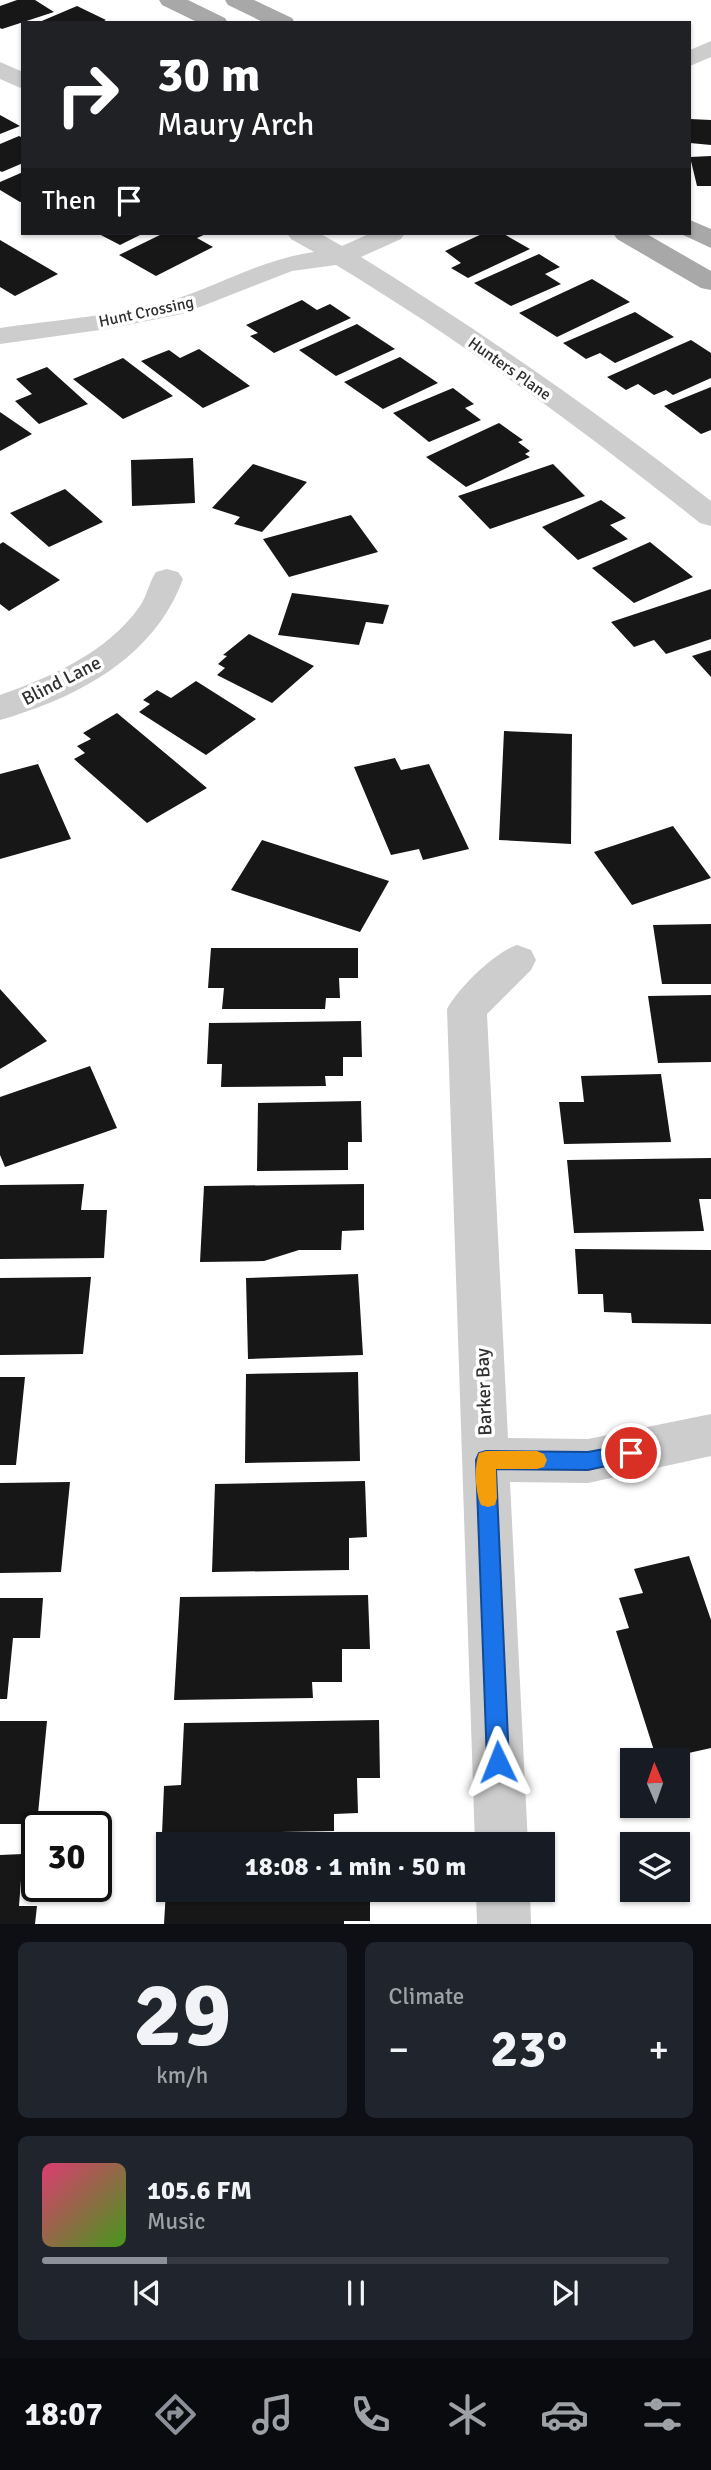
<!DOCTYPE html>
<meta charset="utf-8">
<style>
body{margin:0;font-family:Signika,sans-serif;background:#20242c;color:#f1f3f6;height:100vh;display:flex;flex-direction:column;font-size:26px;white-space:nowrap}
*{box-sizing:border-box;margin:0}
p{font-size:23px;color:#9ea1a6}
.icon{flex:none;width:38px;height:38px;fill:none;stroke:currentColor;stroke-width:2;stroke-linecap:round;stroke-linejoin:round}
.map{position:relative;height:1924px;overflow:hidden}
.panel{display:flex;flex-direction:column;gap:18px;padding:18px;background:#0d0f14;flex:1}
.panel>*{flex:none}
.hud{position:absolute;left:21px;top:21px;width:670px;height:214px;border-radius:0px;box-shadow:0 2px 5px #0004;background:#202124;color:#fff;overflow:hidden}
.needle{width:46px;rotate:358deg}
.controls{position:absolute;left:620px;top:1748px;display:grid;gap:14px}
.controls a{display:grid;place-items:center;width:70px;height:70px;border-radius:0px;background:#171b24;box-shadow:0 2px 5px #0004;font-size:35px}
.speed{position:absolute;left:21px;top:1811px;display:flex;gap:14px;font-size:35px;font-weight:700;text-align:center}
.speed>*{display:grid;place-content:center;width:91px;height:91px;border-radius:50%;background:#171b24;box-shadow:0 2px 5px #0004;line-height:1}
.speed .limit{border:4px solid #111;border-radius:10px;background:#fff;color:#111}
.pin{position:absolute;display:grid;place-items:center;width:60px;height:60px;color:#fff;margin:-30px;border:4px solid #fff;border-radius:50%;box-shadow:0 2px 7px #0007}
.me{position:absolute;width:77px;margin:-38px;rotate:358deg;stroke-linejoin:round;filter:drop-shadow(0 0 5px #0008)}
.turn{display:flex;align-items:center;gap:24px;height:147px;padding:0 21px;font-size:32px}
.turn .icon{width:91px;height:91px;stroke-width:2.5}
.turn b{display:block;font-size:49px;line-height:60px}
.then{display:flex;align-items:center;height:66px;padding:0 21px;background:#0003;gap:14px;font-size:26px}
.big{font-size:52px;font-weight:700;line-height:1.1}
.panel .widget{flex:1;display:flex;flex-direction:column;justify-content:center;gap:10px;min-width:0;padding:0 24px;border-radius:10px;background:#20242c}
.panel .dial{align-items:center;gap:0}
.dial b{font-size:91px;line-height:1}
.song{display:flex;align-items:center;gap:21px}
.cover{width:84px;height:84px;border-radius:10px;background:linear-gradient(135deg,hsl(340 70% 55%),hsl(100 70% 35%))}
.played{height:7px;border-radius:4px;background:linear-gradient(90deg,#8c9099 20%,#363941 20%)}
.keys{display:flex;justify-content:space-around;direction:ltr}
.heat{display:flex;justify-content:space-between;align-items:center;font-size:38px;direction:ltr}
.panel .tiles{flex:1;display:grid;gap:18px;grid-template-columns:1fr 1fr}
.widget:last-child{grid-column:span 2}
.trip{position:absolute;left:156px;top:1832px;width:399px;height:70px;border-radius:0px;background:#171b24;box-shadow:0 2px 5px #0004;font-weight:700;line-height:70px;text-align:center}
.tabs{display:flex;height:112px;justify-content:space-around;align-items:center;background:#090b0e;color:#9ea1a6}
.tabs .icon{width:49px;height:49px}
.tabs .active{color:#8c9099}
.tabs b{font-size:32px;color:#f1f3f6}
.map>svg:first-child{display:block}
.building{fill:#171717}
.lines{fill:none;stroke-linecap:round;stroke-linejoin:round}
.minor{fill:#cdcdcd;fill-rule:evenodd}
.major{fill:#a8a8a8;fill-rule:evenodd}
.route{fill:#1a73e8;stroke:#114b97;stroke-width:2}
.slow{fill:#f59e0b}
.labels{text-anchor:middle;stroke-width:7;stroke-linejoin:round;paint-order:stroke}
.far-street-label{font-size:16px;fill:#303030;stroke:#fff}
.street-label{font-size:19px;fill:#303030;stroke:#fff}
</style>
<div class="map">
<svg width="711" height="1924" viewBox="0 0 711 1924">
<rect width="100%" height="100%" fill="#fff"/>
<path class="building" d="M17,0H35L54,12L2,29L0,28V6Z
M77,6L106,20L100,23H37Z
M0,115L20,126L0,134Z
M690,119L711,120V145L690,143Z
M19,136L23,138V163L2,172L0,171V144Z
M711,156V186H697L690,157Z
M23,172V201L20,202L0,190V182Z
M97,233H144L120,245Z
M164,233H208L197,238L213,247L156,276L119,255Z
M484,233H502L530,249L468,278L451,268L461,263L445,251Z
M0,240L58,274L15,296L0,287Z
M539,254L560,267L545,274L561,284L511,306L474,283Z
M592,279L630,302L557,337L519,313Z
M302,300L317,310L330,304L351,318L274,353L250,336L258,333L246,325Z
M635,312L674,337L615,363L600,353L586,359L563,343Z
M357,324L395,349L336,376L299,350Z
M691,340L711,353V378L673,395L666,390L654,395L638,384L626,390L607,377Z
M199,349L250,386L203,408L141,361L169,350L180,358Z
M400,357L438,383L383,409L344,382Z
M123,358L173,396L123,419L73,379Z
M47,367L88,404L39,424L15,401L32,394L16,379Z
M711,387V430L701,434L664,406Z
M453,388L474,404L465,408L481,420L429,442L393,413Z
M0,412L32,434L0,451Z
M499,423L523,440L518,442L530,451L525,454L530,457L466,487L426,457Z
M193,458L195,503L132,506L131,460Z
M253,464L307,482L262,532L234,524L240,517L212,508Z
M553,464L585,496L490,529L458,496Z
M65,489L103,522L49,547L10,513Z
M601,500L626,518L610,525L628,539L578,560L542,527Z
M351,515L378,552L289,577L263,539Z
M3,542L60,580L9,611L0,604V544Z
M650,542L693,577L634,603L592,568Z
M711,589V639L666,654L654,640L634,647L611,622Z
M292,593L389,605L383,624L366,622L359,645L278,635Z
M249,634L314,666L272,703L217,675L225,668L218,664L227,656L223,655Z
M711,650V677L692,656Z
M196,681L256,719L206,755L139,712L150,704L143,700L157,690L171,698Z
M117,713L207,788L147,823L74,759L85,753L77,746L91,739L83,733Z
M504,731L572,734L571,844L499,840Z
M395,758L401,770L429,764L469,849L423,860L419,849L391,855L354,767Z
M38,764L71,839L0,859V774Z
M673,826L711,878L632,905L594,852Z
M262,840L389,881L360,932L231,890Z
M711,924V984H662L653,925Z
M211,948H358V978H339L340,998H326L325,1009H222L224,988H208Z
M0,989L47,1041L0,1069Z
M711,995V1062L658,1063L648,996Z
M361,1021L362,1057H343V1076H325L326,1086L221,1087L222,1064H207L209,1023Z
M90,1066L117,1128L5,1167L0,1155V1097Z
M661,1074L671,1142L564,1144L559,1102H584L581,1076Z
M361,1101L362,1142H348V1170L257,1171L258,1103Z
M711,1158V1199H699L704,1231L574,1233L567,1160Z
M84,1184L81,1210H107L104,1258L0,1259V1185Z
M364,1184V1230L342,1231L341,1250H299L264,1261L200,1262L204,1186Z
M575,1249L711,1250V1324L632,1323L631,1313L604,1312L603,1294H578Z
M358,1274L363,1355L248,1359L246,1278Z
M91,1277L83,1354L0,1355V1278Z
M358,1372L360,1461L245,1463L246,1374Z
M0,1377H25L16,1465H0Z
M365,1481L367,1537L349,1538V1570L212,1572L215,1484Z
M70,1482L61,1572L0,1573V1483Z
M689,1556L711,1620V1748L657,1760L616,1631L629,1628L619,1598L643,1593L634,1569Z
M368,1595L370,1649H342V1682H312L313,1698L174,1700L180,1597Z
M0,1598H43L40,1638H13L7,1699H0Z
M379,1720L380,1778H357L358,1813L334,1814V1831L162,1834L164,1786L181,1785L184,1723Z
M0,1721H47L37,1824H0Z
M23,1854L19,1906H37L35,1924H0V1855Z
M166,1890H370V1921H344V1924H164Z"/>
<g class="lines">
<path class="minor" d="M711,41V57L690,66V50Z
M0,62L23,72V89L0,79Z
M287,233H319L342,246L371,233H405L401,239L361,257C482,332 599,413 711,501V526L700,523C584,430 463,342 336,265L292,271L182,314L107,329L0,344V328C54,320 125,315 176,299C224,283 264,259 314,252L291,239Z
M167,569L178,572L183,579C154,658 77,698 0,720V695C51,677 108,652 140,606C147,596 149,582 156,572Z
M517,945L531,950L536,960L531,970L487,1014L508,1438L588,1439L711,1414V1456L588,1483L510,1482L528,1844H475L447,1009C458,988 495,952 517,945Z
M476,1890H530L531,1924H477Z"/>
<path class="major" d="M159,0H188L225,18L228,23H199L162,5Z
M225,0H254L292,18L295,23H265L228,5Z
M690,220L711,229V248L681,234L690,233Z
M613,233H645L711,271V290L701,288L617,239Z"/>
</g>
<path class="route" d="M631,1444L638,1447L641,1453L638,1459L588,1470L496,1469L509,1762L505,1770L498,1773L490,1770L487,1762L476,1460L479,1453L486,1451L588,1452Z"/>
<path class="slow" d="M486,1451H537L544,1454L547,1460L544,1467L537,1469H496L497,1498L495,1505L488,1507L481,1505C475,1492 474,1466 479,1453Z"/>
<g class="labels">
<g class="far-street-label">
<text transform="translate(146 311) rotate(-12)" y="6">Hunt Crossing</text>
<text transform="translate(510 368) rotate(35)" y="6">Hunters Plane</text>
</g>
<g class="street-label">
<text transform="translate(61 680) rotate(-27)" y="7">Blind Lane</text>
<text transform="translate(483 1392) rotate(-92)" y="7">Barker Bay</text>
</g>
</g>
</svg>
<div class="controls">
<a><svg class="needle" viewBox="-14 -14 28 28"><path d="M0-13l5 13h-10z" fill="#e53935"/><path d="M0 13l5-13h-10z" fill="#9ea1a6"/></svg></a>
<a><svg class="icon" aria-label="layers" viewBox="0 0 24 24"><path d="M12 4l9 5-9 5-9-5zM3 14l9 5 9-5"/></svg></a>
</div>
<div class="speed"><div class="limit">30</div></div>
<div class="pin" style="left:631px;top:1453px;background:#d93025"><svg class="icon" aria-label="arrive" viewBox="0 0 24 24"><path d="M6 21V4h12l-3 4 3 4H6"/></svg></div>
<svg class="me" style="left:498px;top:1762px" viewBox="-20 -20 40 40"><path d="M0-17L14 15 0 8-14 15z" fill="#1a73e8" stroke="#fff" stroke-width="4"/></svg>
<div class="trip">18:08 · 1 min · 50 m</div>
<div class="hud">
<div class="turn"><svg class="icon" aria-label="right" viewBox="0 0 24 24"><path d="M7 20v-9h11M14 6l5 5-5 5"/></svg><div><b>30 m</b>Maury Arch</div></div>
<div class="then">Then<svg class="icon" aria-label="arrive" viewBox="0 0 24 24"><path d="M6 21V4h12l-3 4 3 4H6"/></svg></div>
</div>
</div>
<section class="panel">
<div class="tiles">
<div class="widget dial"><b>29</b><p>km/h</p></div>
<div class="widget"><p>Climate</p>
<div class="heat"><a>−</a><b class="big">23°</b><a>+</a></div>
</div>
<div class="widget">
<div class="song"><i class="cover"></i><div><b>105.6 FM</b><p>Music</p></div></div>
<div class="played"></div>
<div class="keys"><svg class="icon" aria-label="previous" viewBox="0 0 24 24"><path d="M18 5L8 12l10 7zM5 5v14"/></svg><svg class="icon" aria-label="pause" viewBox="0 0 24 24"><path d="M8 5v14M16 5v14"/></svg><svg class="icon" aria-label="next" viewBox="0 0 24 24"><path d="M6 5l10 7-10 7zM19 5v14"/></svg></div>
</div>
</div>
</section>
<nav class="tabs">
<b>18:07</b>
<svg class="icon active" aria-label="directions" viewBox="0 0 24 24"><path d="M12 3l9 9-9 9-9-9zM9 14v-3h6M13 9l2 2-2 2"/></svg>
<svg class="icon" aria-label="music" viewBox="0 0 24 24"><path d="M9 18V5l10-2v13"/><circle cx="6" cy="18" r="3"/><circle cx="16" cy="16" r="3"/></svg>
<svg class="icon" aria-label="phone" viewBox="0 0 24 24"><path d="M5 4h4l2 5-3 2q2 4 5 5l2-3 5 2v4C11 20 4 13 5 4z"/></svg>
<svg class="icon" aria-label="climate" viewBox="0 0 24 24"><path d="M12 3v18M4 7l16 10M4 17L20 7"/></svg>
<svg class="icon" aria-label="car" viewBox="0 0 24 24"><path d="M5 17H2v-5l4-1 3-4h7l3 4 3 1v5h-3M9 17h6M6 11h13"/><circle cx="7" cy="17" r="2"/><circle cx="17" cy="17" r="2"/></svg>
<svg class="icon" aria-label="filters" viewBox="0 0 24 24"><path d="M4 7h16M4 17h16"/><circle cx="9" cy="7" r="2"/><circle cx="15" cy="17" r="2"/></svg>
</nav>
